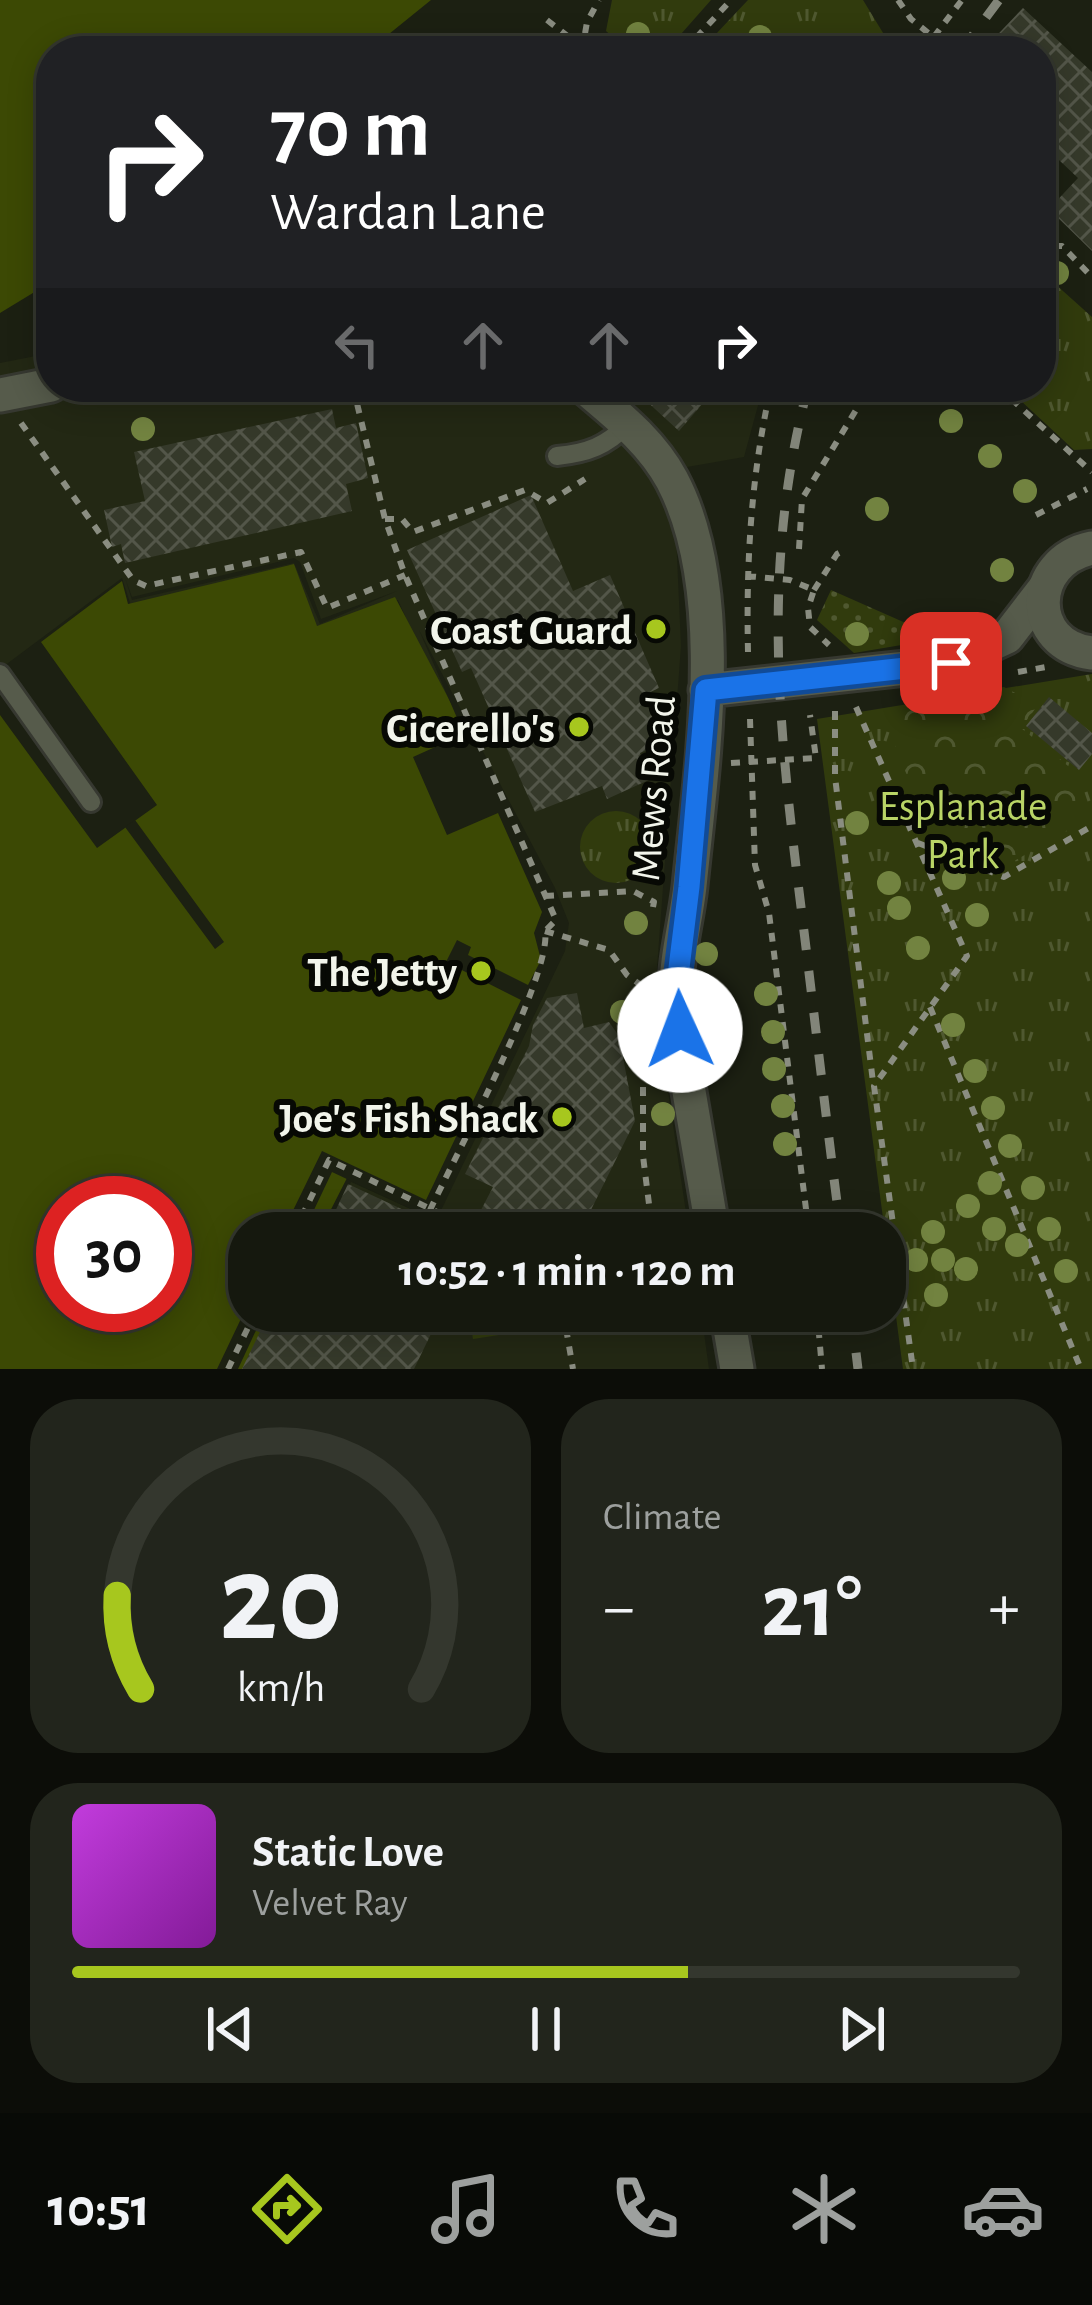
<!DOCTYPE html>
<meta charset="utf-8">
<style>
body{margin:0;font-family:"Alegreya Sans",sans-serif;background:#22251c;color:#f1f3f6;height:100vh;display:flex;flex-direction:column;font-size:45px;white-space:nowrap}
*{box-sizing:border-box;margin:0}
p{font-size:39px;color:#9da09e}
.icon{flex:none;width:66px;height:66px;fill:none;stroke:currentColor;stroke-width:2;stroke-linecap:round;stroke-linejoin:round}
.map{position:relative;height:1369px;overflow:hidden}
.side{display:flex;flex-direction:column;gap:30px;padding:30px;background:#0c0d08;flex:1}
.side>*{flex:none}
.hud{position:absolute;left:36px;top:36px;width:1020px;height:366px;border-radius:48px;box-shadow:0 6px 30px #0003,0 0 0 3px #34372e;background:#202124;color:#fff;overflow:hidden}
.speed{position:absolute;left:36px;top:1176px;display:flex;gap:24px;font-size:60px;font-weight:700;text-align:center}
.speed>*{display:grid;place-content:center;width:156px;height:156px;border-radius:50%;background:#15180e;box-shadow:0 6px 30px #0003,0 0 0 3px #34372e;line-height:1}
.speed .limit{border:18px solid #d22;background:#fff;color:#111}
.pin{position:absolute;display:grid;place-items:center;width:102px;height:102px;color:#fff;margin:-51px;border-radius:24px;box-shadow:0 6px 18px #0006}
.me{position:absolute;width:132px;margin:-66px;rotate:358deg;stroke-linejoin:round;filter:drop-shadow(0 0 9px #0008)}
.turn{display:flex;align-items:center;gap:42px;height:252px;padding:0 36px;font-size:54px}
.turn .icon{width:156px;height:156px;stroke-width:2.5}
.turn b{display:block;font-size:84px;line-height:102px}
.lanes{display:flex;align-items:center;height:114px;padding:0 36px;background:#0003;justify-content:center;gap:60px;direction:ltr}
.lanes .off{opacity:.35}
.big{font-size:90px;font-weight:700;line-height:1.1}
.side .tile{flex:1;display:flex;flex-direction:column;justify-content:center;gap:18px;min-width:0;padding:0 42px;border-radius:48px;background:#22251c}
.side .dial{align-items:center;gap:0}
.dial svg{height:312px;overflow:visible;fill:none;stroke:#34372e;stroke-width:7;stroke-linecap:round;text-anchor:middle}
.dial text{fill:#f1f3f6;stroke:none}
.song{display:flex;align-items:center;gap:36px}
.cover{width:144px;height:144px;border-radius:18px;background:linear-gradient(135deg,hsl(290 70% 55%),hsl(290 70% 35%))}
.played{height:12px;border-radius:6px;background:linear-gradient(90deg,#a7c71e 65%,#34372e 65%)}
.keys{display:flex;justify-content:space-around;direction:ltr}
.heat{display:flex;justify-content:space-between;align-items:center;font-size:66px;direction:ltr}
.side .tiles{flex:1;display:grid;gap:30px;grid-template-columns:1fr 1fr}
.tile:last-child{grid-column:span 2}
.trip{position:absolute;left:228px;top:1212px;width:678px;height:120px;border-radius:48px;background:#15180e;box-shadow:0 6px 30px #0003,0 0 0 3px #34372e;font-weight:700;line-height:120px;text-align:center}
.tabs{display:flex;height:192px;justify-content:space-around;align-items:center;background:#080a06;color:#9da09e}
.tabs .icon{width:84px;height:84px}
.tabs .on{color:#a7c71e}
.tabs b{font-size:54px;color:#f1f3f6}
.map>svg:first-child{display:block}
.built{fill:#232814}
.grass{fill:url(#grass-tufts)}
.forest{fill:url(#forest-crowns)}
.garden{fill:url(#garden-dots)}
.water{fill:#3c4904;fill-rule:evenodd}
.pier{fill:#1c2012}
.building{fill:url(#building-cross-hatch)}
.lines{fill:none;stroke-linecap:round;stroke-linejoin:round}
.service-casing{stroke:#363830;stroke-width:24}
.minor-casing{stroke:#363830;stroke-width:39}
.tertiary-casing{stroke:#363830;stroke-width:39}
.path{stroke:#8a8d81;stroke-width:6;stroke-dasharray:9 9;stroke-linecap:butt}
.service{stroke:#565b4b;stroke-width:18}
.minor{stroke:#565b4b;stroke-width:33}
.tertiary{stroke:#565b4b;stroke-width:33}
.rail{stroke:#828579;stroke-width:9;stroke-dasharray:21 21;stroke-linecap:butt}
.tree{fill:#728340}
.route-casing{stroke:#114b97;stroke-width:30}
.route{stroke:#1a73e8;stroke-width:21}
.poi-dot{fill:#a7c71e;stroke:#070904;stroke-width:4.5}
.labels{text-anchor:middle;stroke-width:12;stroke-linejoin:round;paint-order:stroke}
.poi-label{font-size:42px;font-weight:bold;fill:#f2f5eb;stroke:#070904;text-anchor:end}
.street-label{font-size:42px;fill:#f2f5eb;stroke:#070904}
.park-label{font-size:42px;fill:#b9d466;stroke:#070904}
</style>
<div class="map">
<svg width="1092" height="1369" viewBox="0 0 1092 1369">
<defs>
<pattern id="grass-tufts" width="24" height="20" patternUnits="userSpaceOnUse" patternTransform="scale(3)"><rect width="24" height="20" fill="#313b0d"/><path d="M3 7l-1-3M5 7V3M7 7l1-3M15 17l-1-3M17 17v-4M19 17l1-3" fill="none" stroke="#4f5830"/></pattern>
<pattern id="forest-crowns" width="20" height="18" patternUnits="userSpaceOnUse" patternTransform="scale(3)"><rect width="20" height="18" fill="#313b0d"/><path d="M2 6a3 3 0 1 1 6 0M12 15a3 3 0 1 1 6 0" fill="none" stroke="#4f5830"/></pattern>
<pattern id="garden-dots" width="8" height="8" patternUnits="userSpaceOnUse" patternTransform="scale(3)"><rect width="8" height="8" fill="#313b0d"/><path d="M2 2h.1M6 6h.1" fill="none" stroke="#4f5830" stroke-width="1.8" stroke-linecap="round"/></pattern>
<pattern id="building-cross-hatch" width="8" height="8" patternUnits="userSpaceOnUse" patternTransform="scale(3)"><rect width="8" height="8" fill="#35392a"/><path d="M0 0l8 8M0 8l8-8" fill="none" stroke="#535649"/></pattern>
</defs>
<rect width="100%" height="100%" fill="#1c2012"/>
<path class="built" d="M51,353V387H763L744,457L687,467L676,535L681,646L657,968L660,1037L689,1233H326L351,1182L420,1213L542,923L398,600L314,633L289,565L132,609L122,578L0,669V363Z
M287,1311H701L709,1369H259Z"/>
<path class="grass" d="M612,0H711L666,51H629L606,31Z
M748,0H863L894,51H700Z
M1044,274L1092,317V449L1074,450L1006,387H1041V278Z
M1092,674V1369H903L817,719Z
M580 847a36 36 0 1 1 72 0a36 36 0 1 1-72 0Z
M469,1311H552L555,1326L473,1339Z"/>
<path class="forest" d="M1004,687L1038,705L1021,728L1078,774L1073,827L1002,868L938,842L895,749L906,703Z"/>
<path class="garden" d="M831,590L935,636L937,639L854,653L817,620Z"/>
<path class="water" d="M0,0H431L368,51H51V282L0,313Z
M294,564L317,626L395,597L557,904L564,927L434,1219L347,1178L319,1233H249V1311H279L250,1369H0V715L97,848L157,805L41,642L122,581L128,604ZM63,1203H165V1305H63Z"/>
<path class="pier" d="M294,558L300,562L321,619L397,591L320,624L294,563L132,600L125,578L132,597Z
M419,630L555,888L569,923L565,951L436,1221L332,1172L303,1233H282L322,1151L426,1200L521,1000L446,962L457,940L471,947L468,955L528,985L541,960L534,933L542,912L498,813L447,835L413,757L464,734Z
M135,820L224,942L215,949L125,827Z
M249,1302V1311H265L238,1369H217Z"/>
<path class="building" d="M1023,8L1092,72V251L1049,209L1078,178L1041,143V51H982Z
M631,387H717L679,431Z
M332,409L336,428L356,423L368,478L346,484L352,511L125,563L121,544L112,547L104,510L145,501L134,452Z
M531,495L573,591L610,575L659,688L644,695L662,744L640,753L651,779L607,799L602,786L535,812L471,668L462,672L407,550Z
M1049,697L1092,733V754L1079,770L1026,726Z
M577,993L584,1028L609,1022L619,1036L635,1121L581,1230L555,1217L547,1233H469L493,1187L465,1174L529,1046L533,1025L547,998Z
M348,1184L453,1233H325Z
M270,1311H442L414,1369H242Z"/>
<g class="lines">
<g class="service-casing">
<path id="service" d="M557,456C588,453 606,446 628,424
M0,674L91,802"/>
</g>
<g class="minor-casing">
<path id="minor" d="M584,387C617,415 651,441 672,480C730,590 702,766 690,886C686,922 675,960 676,995C677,1020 682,1044 685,1068
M0,395L51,385
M706,690L951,663L1007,637L1044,589"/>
</g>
<g class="tertiary-casing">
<path id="tertiary" d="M1092,548C1028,561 1026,645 1092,653
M685,1068L713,1233
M727,1311L737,1369"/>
</g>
<path class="path" d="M898,0L911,19L932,36
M547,20L587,51
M582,51L587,22L599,0
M684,51L731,0
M923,51L962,0
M1041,259L1054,246H1062L1092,277
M353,387L385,519L405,575L556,920L545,931C553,972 453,1161 430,1210
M998,387L1092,472
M21,423L133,580L146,586L301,552L327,608L405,575
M1036,515L1087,489
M385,519H402L413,532L525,490L547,503L585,479
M799,549L802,499L870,387
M747,576L790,580L814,590L808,608L810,627L829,645
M814,590L837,554L847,549
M748,652C746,562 751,475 771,387
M1018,672L1046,667
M856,707L967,956L874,1086L913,1369
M835,711V777L873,1082
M750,719L755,865L769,913L809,1233
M731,763L816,758L810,715
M918,843L1004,877L1092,826
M545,896L633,891L654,902L653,907
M545,931L609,950L627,975L642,986
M930,1007L1081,1369
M643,1033V1156L651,1220
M294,1233L329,1160L464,1225L461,1233
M563,1311L573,1369
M817,1311L822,1369
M228,1369L256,1311"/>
<use href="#service" class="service"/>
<use href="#minor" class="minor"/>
<use href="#tertiary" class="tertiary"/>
<path class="rail" d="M961,51L999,0
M808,387C760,569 779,731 802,915C815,1021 827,1127 841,1233
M851,1311L858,1369"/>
</g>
<g class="tree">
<circle cx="638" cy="34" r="12"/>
<circle cx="760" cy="37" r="12"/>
<circle cx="1057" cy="273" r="12"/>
<circle cx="951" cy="421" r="12"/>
<circle cx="143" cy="429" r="12"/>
<circle cx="990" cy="456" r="12"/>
<circle cx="1025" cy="491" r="12"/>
<circle cx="877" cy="509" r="12"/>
<circle cx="1002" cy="570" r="12"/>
<circle cx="857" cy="634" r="12"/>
<circle cx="857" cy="823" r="12"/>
<circle cx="954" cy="878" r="12"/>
<circle cx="889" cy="883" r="12"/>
<circle cx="899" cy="908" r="12"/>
<circle cx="977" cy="915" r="12"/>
<circle cx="636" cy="923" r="12"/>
<circle cx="918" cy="948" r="12"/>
<circle cx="706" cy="954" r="12"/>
<circle cx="766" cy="994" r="12"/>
<circle cx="622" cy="1012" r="12"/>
<circle cx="953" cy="1025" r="12"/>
<circle cx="773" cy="1032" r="12"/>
<circle cx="774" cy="1069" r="12"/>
<circle cx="975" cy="1071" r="12"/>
<circle cx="783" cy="1106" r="12"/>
<circle cx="993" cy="1108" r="12"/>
<circle cx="663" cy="1114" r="12"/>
<circle cx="785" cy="1144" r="12"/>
<circle cx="1010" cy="1146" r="12"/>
<circle cx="990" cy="1183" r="12"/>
<circle cx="1033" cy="1188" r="12"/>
<circle cx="968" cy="1206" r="12"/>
<circle cx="994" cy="1229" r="12"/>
<circle cx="1049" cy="1229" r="12"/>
<circle cx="933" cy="1232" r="12"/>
<circle cx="1017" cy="1245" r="12"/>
<circle cx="916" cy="1260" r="12"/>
<circle cx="943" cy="1260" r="12"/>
<circle cx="966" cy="1269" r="12"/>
<circle cx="1066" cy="1271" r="12"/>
<circle cx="936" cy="1295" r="12"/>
</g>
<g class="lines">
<g class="route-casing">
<path id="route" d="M680,1030L676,992L689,887L706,690L951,663"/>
</g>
<use href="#route" class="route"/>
</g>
<g class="poi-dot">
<circle cx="656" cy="629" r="12"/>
<circle cx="579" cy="727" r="12"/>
<circle cx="481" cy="971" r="12"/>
<circle cx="562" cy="1117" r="12"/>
</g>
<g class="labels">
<g class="poi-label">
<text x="632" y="644">Coast Guard</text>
<text x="555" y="742">Cicerello's</text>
<text x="457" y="986">The Jetty</text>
<text x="538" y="1132">Joe's Fish Shack</text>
</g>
<g class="street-label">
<text transform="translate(652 788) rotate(-85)" y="15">Mews Road</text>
</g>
<g class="park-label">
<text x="963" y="820">Esplanade<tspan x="963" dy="48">Park</tspan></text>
</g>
</g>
</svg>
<div class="speed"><div class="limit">30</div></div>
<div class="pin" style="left:951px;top:663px;background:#d93025"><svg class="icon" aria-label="arrive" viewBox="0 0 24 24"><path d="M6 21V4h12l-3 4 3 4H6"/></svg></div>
<svg class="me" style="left:680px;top:1030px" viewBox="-20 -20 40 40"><circle r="19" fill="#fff"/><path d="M0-13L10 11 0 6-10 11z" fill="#1a73e8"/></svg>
<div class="trip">10:52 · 1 min · 120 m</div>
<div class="hud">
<div class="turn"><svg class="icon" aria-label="right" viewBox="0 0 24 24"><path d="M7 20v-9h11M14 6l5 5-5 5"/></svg><div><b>70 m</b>Wardan Lane</div></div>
<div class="lanes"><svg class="icon off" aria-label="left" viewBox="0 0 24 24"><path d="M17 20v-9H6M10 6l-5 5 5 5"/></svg><svg class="icon off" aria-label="ahead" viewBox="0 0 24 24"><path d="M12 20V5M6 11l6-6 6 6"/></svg><svg class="icon off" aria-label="ahead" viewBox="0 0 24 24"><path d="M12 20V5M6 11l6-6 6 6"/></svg><svg class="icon" aria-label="right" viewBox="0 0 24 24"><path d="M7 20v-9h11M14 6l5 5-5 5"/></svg></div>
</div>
</div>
<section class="side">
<div class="tiles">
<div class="tile dial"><svg viewBox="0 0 100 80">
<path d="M14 69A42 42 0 1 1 86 69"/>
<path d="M14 69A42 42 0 0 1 8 45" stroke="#a7c71e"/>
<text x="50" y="56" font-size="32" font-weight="700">20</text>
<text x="50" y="72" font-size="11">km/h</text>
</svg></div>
<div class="tile"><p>Climate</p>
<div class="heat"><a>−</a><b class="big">21°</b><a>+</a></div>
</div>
<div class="tile">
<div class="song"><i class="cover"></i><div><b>Static Love</b><p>Velvet Ray</p></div></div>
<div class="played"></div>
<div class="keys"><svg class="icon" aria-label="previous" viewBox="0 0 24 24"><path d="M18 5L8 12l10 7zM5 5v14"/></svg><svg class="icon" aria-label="pause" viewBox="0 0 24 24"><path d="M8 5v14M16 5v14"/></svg><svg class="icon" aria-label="next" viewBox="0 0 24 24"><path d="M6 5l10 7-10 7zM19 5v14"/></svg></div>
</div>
</div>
</section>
<nav class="tabs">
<b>10:51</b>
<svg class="icon on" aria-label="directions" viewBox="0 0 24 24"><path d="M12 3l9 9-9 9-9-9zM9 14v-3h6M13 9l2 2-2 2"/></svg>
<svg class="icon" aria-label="music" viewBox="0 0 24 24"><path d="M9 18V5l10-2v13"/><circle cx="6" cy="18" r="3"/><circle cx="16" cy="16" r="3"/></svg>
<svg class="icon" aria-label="phone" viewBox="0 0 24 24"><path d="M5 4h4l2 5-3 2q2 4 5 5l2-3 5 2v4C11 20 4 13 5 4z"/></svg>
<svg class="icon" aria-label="climate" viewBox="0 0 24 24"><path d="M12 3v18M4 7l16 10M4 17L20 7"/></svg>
<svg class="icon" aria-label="car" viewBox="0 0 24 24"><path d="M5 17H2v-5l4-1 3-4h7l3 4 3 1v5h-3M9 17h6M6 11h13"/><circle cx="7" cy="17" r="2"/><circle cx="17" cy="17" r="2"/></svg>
</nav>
